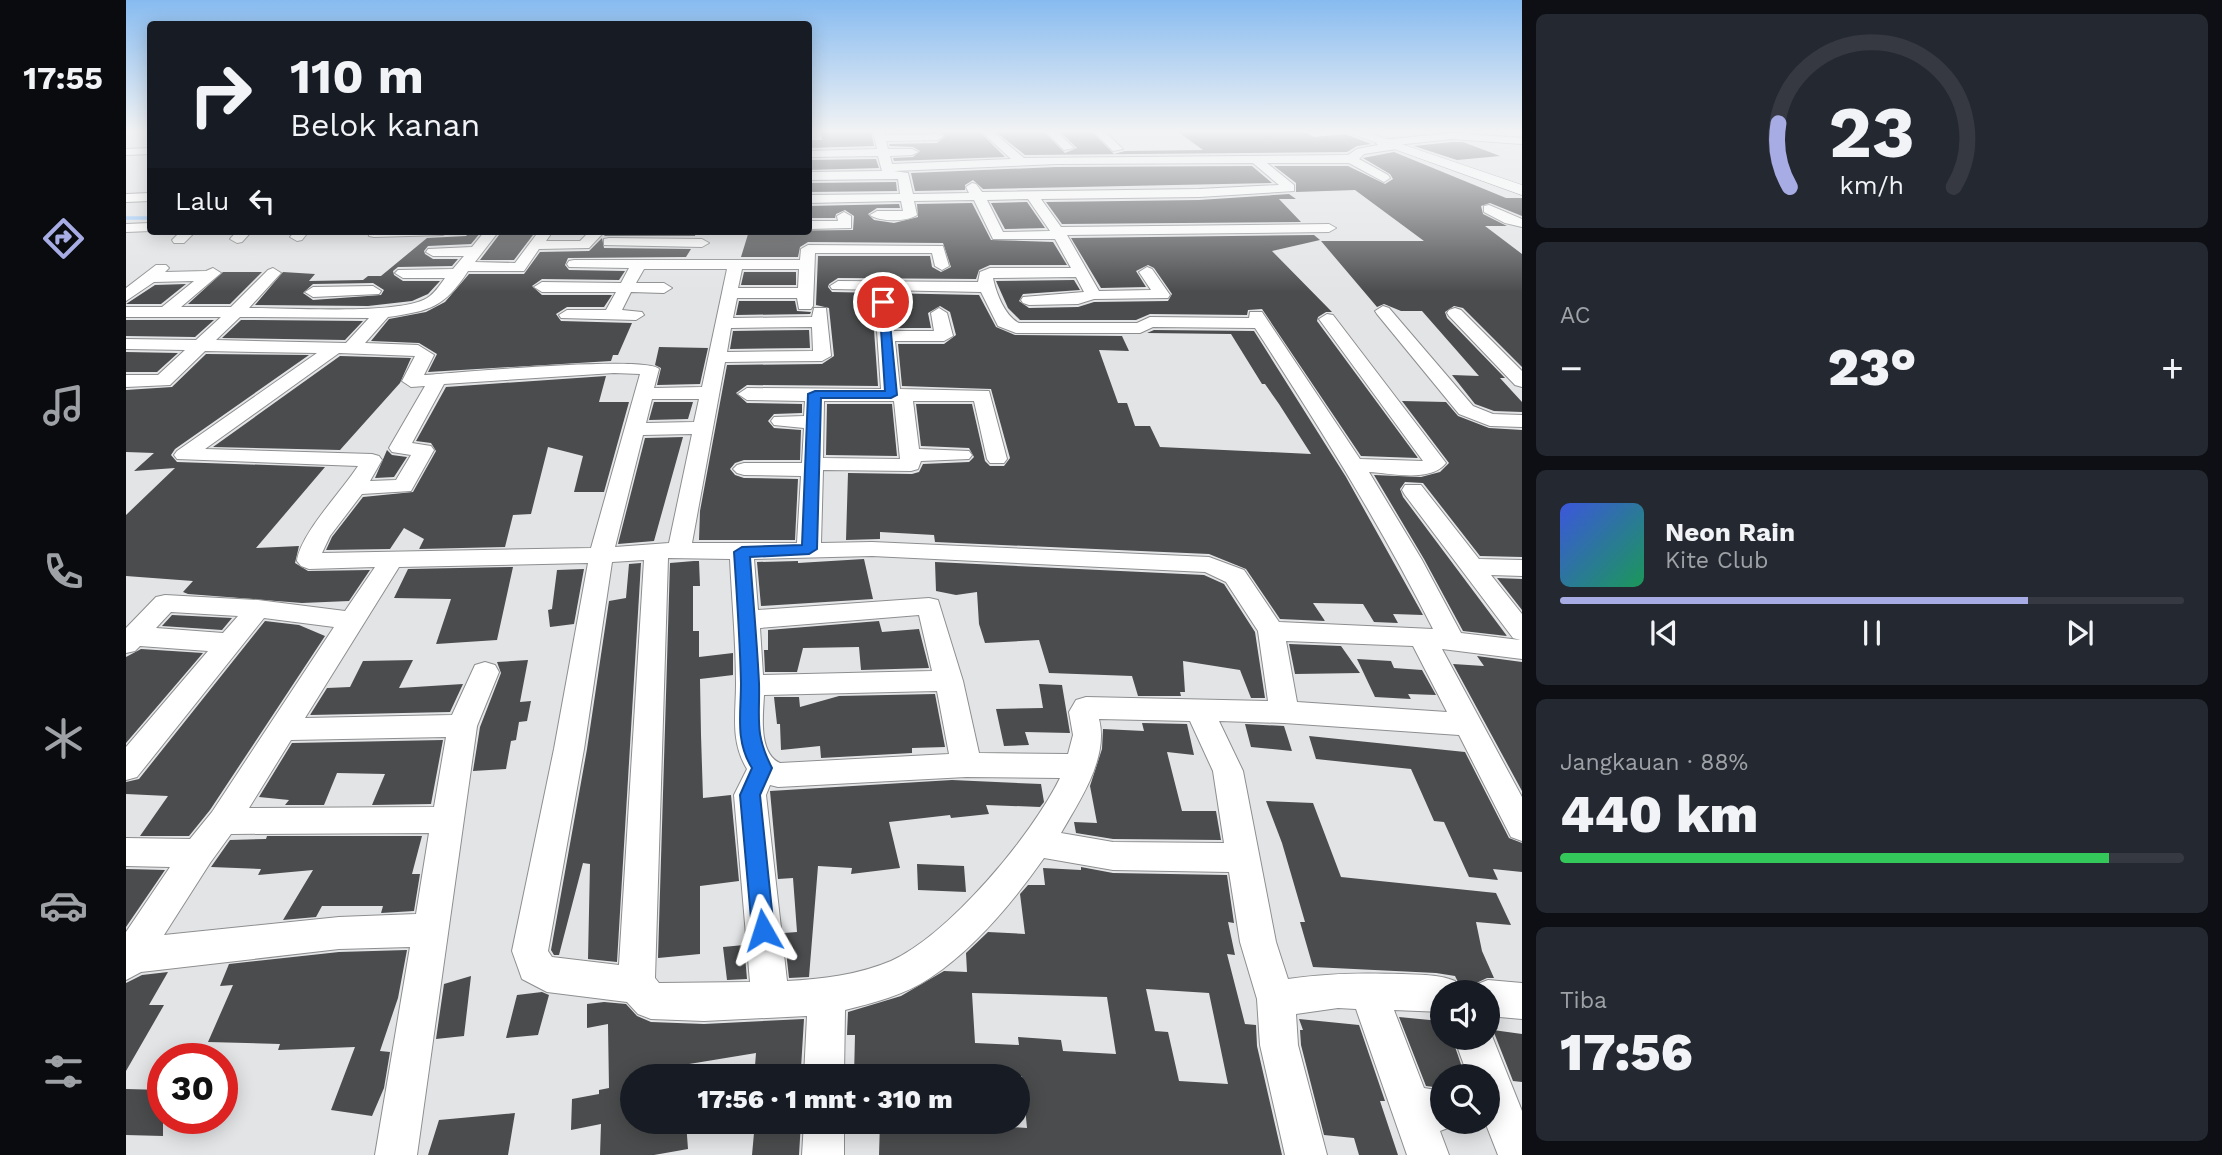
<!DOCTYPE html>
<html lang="id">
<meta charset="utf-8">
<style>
body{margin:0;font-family:"Work Sans",sans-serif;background:#242831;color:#f1f3f6;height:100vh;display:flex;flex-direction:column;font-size:26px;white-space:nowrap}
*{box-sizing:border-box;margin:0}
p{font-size:23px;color:#9ea1a6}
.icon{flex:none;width:38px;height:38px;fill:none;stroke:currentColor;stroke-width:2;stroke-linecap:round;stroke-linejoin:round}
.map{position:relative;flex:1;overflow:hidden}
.side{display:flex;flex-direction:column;gap:14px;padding:14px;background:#0d0f14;width:700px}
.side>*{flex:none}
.hud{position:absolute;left:21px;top:21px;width:665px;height:214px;border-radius:7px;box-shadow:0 4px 18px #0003;background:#171b24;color:#f1f3f6;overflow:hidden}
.buttons{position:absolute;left:1304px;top:980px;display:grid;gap:14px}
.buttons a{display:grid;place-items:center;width:70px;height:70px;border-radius:50%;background:#171b24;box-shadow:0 4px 18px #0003;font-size:35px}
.speed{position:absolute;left:21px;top:1043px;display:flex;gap:14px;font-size:35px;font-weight:700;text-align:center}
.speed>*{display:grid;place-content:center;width:91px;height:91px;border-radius:50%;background:#171b24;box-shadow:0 4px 18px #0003;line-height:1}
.speed .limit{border:10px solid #d22;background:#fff;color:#111}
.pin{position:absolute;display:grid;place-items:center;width:60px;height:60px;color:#fff;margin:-30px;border:4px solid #fff;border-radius:50%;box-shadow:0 2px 7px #0007}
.me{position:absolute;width:77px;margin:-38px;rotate:354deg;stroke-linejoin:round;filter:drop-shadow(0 0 5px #0008)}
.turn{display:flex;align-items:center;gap:24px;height:147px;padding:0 28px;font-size:32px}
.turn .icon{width:91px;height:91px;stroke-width:2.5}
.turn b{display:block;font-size:49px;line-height:60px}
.then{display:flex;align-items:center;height:66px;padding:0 28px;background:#0003;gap:14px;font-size:26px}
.big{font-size:52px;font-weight:800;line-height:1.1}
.side .tile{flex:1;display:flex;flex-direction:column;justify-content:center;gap:10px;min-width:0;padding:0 24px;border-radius:10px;background:#242831}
.side .dial{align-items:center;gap:0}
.dial svg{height:182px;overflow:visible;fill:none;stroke:#363941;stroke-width:7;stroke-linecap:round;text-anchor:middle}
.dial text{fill:#f1f3f6;stroke:none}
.song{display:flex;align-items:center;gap:21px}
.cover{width:84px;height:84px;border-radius:10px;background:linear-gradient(135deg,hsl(230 70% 55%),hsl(150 70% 35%))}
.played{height:7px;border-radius:4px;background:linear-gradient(90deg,#a7ade4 75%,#363941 75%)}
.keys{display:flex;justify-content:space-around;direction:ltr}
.heat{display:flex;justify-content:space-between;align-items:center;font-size:38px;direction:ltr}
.charge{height:10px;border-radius:5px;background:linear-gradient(90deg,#34c759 88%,#363941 0)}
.trip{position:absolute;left:494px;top:1064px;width:410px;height:70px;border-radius:35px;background:#171b24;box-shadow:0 4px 18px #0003;font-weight:800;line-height:70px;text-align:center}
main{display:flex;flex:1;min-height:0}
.menu{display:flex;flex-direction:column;width:126px;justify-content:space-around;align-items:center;background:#090b0e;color:#9ea1a6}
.menu .icon{width:49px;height:49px}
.menu .on{color:#a7ade4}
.menu b{font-size:32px;color:#f1f3f6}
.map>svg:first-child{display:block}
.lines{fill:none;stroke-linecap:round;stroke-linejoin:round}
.stream{stroke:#97c6fb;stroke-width:3.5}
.building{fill:#4b4c4d;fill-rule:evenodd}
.minor-casing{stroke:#8d8e8f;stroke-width:2}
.tertiary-casing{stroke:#8d8e8f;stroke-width:1}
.minor{fill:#fff;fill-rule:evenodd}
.tertiary{fill:#fff;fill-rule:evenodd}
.route{fill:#1a73e8;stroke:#114b97;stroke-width:2}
</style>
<main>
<nav class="menu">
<b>17:55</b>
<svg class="icon on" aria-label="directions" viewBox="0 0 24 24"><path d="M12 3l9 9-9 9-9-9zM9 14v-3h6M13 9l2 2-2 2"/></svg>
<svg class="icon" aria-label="music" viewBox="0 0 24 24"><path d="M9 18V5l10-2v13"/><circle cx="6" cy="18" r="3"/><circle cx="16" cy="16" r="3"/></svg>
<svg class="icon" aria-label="phone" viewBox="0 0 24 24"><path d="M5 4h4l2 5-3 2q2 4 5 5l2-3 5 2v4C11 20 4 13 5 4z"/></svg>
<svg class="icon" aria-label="climate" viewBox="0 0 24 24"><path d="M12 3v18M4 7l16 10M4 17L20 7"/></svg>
<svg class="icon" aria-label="car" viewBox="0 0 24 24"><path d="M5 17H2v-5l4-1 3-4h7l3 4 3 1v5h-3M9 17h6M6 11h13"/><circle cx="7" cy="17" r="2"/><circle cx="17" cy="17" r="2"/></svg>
<svg class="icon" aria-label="filters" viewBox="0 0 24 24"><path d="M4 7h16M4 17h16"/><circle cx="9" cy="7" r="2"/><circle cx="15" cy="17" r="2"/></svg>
</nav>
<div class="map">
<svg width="1396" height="1155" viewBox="0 0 1396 1155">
<rect width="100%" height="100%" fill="#e3e4e6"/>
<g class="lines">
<path class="stream" d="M0,218H24"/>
</g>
<path class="building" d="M695,131H745L748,146L682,148V140H696Z
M760,131H853L879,157L768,161L767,158L787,157L794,151L787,147L764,146L763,144L811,143L819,136L811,131Z
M869,131H917L939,153L951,148L933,131H965L988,154L999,151L1077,150L1051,131H1177L1188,137L1219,134L1245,144L1231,146L1221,152L899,155Z
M1326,142H1337L1374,156L1331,160L1288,146Z
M1268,152L1380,198H1396V216L1364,203L1355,206L1357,214L1381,226H1359L1396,254V367L1337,308L1328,306L1319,312L1321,318L1379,378H1374L1396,402V412L1368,411L1349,404L1326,375L1353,376L1296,311H1275L1258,304L1251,307L1195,241H1298L1229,190L1170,192V183L1148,166H1222L1259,184L1267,179L1264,174L1237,158Z
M750,159L753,168L682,170V160Z
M1126,166L1146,183L857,189L847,180L839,185V190L789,191L785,173L930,167Z
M770,182L771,191L682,192V183Z
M1163,194L1170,199H1153L1175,222L936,224L920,202L1073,200Z
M901,202L919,228L879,229L865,203Z
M846,203L865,240L927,242L941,265H864L853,270L850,279L712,278L703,284L702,287L706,292L853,295L870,327L889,335L996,336L1003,351L973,350L992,403H1001L1009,426H1024L1034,447L1185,454L1153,404L1139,384H1136L1105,334L1021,333L1028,330L1128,331L1220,477L1297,615L1267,614L1272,623L1248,622L1237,604L1187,603L1199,621L1154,619L1120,569L1083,554L809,542L808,535L754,532V539L720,540L722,473L786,474L793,472L797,464L843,462L848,457L843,448L795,446L790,404H846L859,461L864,466H878L884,458L865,389L776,386L772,344H818L830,335L824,312L814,306L802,313L805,328H770L768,302L758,295L746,302L752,386L621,385L610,393L621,403L676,404V413L648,414L642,421L648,428L675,430L674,460H618L609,463L604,469L609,475L618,478L672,479L669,540H573L574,511L601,365L696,364L708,356L703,308L690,305L692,256H804L806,267L815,272L825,267L817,243L682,242L674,247L672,257H615L623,231L727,230L728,216L719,210L710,214L709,218H682V206L773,204L774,208H751L742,214L748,220L768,223L792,217L791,204Z
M376,231H410L388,260H354Z
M482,231H570L569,236H478Z
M344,232H355L345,244L302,246L298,251L299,254L307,259H332L326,266L272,267L267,271L268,275L277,281H314L302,294L286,301L242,306L129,305L157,272L189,274L183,281L237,280L242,276H255L301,238L340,236ZM247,283L258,290L255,295L187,300L177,293L187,284Z
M1188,235L1194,240L1146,251L1206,312H1200L1192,317L1191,321L1292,458L1235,456L1136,309L1122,310L1121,315L1024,314L1010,320H894L882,308L870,281L948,280L954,290L897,294L893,301L903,308L952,307L968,302L1042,301L1046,294L1028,268L1022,265L1010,271L1020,287L975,288L945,238Z
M476,238L478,248L565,249L560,257L442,258L439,265L443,270L499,271L493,280L416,279L406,286L416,295H486L478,307H441L430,314L435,321L506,323L492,355H487L485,361L302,372L311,354L293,343L245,341L263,319L300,312L319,302L343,274H398L414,252L463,251Z
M97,272H136L104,304H62Z
M618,272H670V285H615Z
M60,284L35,304H0L29,285Z
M613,301H669L671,311L685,312L684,314L610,315Z
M0,320H88L69,337L0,336Z
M115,320L237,321L219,340L96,338Z
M683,330L684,348L604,349L607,331Z
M533,347L582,348L574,384L531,385L535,368L529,365Z
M0,352L52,353L31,372H0Z
M80,354L183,355L49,449L45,455L51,462L199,467L130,548L173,546L169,563L182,571L244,570L223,601L176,603L62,594L57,592L67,581L0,576V515L49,468L8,471L28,453L0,452V390L46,387Z
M214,356L285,358L274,383L214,450L87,447Z
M480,376L473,402H503L478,492H448L457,456L422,447L405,514L387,515L379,547L293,549L298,539L278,528L264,549L200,550L206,537L237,497L287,492L310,451L305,443L290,441L320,387Z
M1276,401L1320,402L1332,416L1363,428L1396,430V557L1354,556L1297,483L1279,482L1274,489L1277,497L1381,636L1337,631L1298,559L1248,475L1295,477L1314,472L1323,463Z
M528,402H567L562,419L523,420Z
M701,404H766L771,456L700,455Z
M557,437L528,541L492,544L519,438Z
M261,450L266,455L281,457L268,477L249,478Z
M738,559L747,599L635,606L631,562L672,561V563Z
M568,561H573L574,586H567V631H573V657L607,653V675L574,679L575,735L577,798L605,795L613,881L574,886V954L532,958L544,563Z
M809,562L1078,575L1098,584L1129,632L1139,698H1125L1114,670L1057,661L1059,692H1054L1055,696H1012L1006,676L923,673L913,640L859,643L853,624L851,592L830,595L810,591Z
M515,563L491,962L462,959L464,864L457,863L433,955H428L425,950L461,749L483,601L500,598L503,564Z
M387,567L371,640L310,644L325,599L268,598L282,569Z
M458,569L448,624L424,627L422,610L426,609L431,570Z
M1371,578L1396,579V610Z
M46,615L106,618L96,630L36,626Z
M139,621L173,625L199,636L84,810L63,836H14L42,796L0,794V782L13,779Z
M753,621L756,632L793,629L803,668L735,670L733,647L677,648L671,672H639L638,650H642V630Z
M1163,644L1215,646L1234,673L1169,674Z
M15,649L77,653L0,743V657Z
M1351,656L1396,662V791L1327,664L1358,666Z
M1231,659L1265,661L1268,668L1296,670L1310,695L1282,694L1285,699L1249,697Z
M287,660L273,688L337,684L324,712L184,715L201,688L224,687L237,661Z
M402,660L394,702L405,701L401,721L393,722L390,740L385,741L380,769L347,771L354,727L375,673L371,662Z
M913,684L936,685L944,733L899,732L903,745L878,746L870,709L917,708Z
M809,694L819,747L786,748V753L695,758L694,746L655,750L654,724H651L648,697H673L674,707L713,696Z
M1016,723L1061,724L1068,755L1041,752L1056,811H1090L1095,840L987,839L950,833L948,822L971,823L964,786L976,749L977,729L1018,731Z
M1119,724L1158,726L1166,751L1125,747Z
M1183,736L1339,752L1383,838L1396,843V872L1367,869L1372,880L1343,877L1318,822L1308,821L1285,769L1190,759Z
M317,740L305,804L246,805L259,774L211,773L198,805H159L163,800L133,797L166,743Z
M826,780L915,784L918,802L914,807L860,805L863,814L825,818L824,815L763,822L774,868L725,874L726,868L692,866L683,977L663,978L658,933L671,932L667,878L652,879L644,791Z
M1140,801L1187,803L1215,877L1370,893L1385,925L1350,922L1356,951L1368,978H1361L1346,985L1333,984L1329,976L1310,973L1187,967L1174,922H1179L1156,843Z
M141,836H296L286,874H294L288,911L255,913L257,906H196L190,917L157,920L187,870L132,875L135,869L85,867L104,840L140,839Z
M791,864L838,866L840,892L792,890Z
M955,867L987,873L1101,875L1108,923L1102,922L1109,955L1101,954L1119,1024L1130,1025L1131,1046L1156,1155H753L754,1122H807L901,1128L896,1076H728L729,1035H721L722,1012L775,996L818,971L841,972L840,953L862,932L899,934L894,894L902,885H919L917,868L955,870ZM1020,989L1083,993L1102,1084L1053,1081L1042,1032L1029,1031ZM846,993L981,997L990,1054L937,1051L935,1040L892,1037L893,1045L849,1043Z
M0,869L39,870L0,927Z
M618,945L621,979L601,980L597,947Z
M281,950L272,998L254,1051L264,1052L258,1088L246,1116L205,1110L229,1047L152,1050L154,1044L82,1042L107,985L94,986L103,964L213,952Z
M42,972L23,1005H38L0,1071V983L16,975Z
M345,976L338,1036L310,1039L318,984Z
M416,992L423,995L412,1035L380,1038L391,995Z
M478,1002L500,1004L511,1016L525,1022L578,1024L678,1019L675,1068L629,1066L630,1053L557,1065L558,1076H506V1122H560L562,1149L528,1155H474L475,1124L445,1130L446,1099L473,1094V1090L483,1088L482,1024L461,1028V1004Z
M1273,1017L1314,1021L1316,1038H1326L1339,1076H1316V1088L1300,1086Z
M1173,1019L1233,1025L1259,1101H1254L1272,1155H1233L1228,1138L1198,1135L1175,1045L1174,1030H1177Z
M1367,1030L1396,1034V1082L1387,1081Z
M0,1089L37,1090V1136L0,1135Z
M389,1113L382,1155H302L313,1120Z
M629,1122H675L673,1155H626Z"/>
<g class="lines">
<g class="minor-casing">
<path id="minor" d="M747,131H757L759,135L811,134L817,137L811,140L760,141L762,149H786L792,152L786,155L764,156L766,164L885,159L855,131H866L898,158L1222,155L1231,149L1252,145L1250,143L1256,140L1326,133L1396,138V144L1326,139L1270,145V149L1238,154L1233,159L1262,175L1264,178L1258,182L1223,163H1141L1168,185V191L1073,197L915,199L935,227L1203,224L1210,228L1203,232L941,235L973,291L1025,290L1013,272L1021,267L1026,269L1044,295L1042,298L968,299L952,304L903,305L897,303L895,300L897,297L958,292L950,277L867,278C870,293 879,316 893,323H1011L1024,317L1123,318L1124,312H1136L1234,459L1297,461L1193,319L1201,314L1207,315L1320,463C1305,483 1264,473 1243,472L1296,560L1335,633L1394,640L1387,638L1279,495L1276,490L1279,485H1295L1353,559L1396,560V576L1365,575L1396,614V659L1316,649L1396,797V841L1385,837L1333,735L1158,723L1093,721L1117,771L1150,942L1162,979C1204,973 1234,973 1276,974C1294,975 1312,974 1329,981L1334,992H1316V1012L1268,1010L1298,1088L1316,1091V1122H1332L1330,1125L1314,1131L1323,1155H1281L1230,1009L1212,1008L1170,1014L1172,1045L1201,1155H1159L1134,1045L1131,999L1114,942L1103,872L987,870L918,858C887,902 849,948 804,978C779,995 747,1003 719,1010L718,1076H678L681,1016L578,1021L525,1019L512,1014L501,1002L421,992L396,979L386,951L428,749L462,563L273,567L179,718L326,715L349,665L359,662L369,665L373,672L351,726L291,1155H249L284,947L213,949L15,972L0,980V932L44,867L0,866V838L64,839L86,812L208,627L138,618L11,777L0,780V747L82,651L14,646L9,651L0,653V628L30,597L39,595L132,600L219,611L249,567L183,569L175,566L171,561C174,534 216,491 232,466L51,459L48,455L51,451L191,353L79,351L44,385L0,387V375H32L59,350L0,349V339L70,340L95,317H0V307H36L68,281L28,282L0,301V288L30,265H40L43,268L39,272L80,271L87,268L95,273L55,307H105L142,270L147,268L155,273L123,308C160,308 274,315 301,298C308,294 314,285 319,278H277L269,273L272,270L327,269L338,256H307L300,252L302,249L346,247L359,231H373L349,262L389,263L413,231H427L420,241H454L464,231H479L463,248L413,249L398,271H342C319,307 304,311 262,317L239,343L292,345L308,355L298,375C329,373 521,355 533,369L528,388L576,387L601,269H518L510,283H538L546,288L538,293L505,292L496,310L516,312L518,315L510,320L435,318L433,315L441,310H480L490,292H416L408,287L416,282L495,283L503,268L443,267L441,264L443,261L448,260H674L675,249L682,245L817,246L823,266L816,270L809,266L806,253H689L687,306L685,309H673L671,298H611L607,318L686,317L688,308H700L705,356L696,361L599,362L566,543H671L675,476L618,475L611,473L607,469L611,465L618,463H676L678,428L648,425L645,421L648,417L678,416L679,401L621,400L612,394L621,388L755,389L749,302L757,297L765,302L768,331H808L805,313L813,308L821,313L827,336L818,341H769L774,389L863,391L881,459L878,463H864L861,459L848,401H787L793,449L843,451L846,455L843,459L795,461L792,469L785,471L697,470L695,543L746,542L1083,557L1118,570L1153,622L1307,629C1254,524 1193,426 1129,328L1027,327L1014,333H890L872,326L855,292L706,289L704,286L712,281L852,282L854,272L864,268H945L929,239H867L848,200L788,201L791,215C781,222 754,222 744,215L751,211H777L775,201L682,203V195L774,194L772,179L682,180L683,172L756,171L752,156L682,157V151L751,149ZM1127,163L1153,185L1073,189L856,192L850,184L846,183L840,187L843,193L787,194L782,173L768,171L930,164ZM902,199L924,231L877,232L861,200ZM616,269H673L672,288H612ZM114,317L243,318L220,343L90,340ZM686,327L687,351L601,352L605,328ZM213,353L289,356L276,381L285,387L299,386L263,448L266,452L285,455L270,480L244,481L256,460L253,456L246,454L79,449ZM488,373L514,374L465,548L196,553L204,536L236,494L285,491L308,450L305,446L286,443L318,384ZM526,399H573L568,422L520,423ZM698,401H768L774,459L697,458ZM566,434L543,543L489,547L517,435ZM746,556L1079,572L1100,582L1132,631L1142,701L960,697L950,700L943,712L947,735L942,754L853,753L837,681L812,600L803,598L632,610L628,559ZM542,558L604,559C606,601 610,642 610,684C610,714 604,741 621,769L608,795L624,982L533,983L529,978ZM518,560L493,965L426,957L422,951L458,749L486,562ZM45,612L112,616L97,633L30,628ZM793,615L806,671L637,675L634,628ZM1160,641L1287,646L1321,712L1171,702ZM811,691L823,754L654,763C632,753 637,715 638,695ZM973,719L1064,721L1087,771L1098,843L987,842L935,833C954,800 983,758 973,719ZM320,737L308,807L123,808L165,740ZM840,777L934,778C906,835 824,934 765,961C732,975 696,979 661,981L640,795L644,785L652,787ZM303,833L290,914L213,917L38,935L84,863L105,834Z
M919,131H930L948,148L938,150Z
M967,131H978L997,149L987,151Z
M24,148V154L0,155V149Z
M24,193V201L0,202V194Z
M1363,205L1396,219V227L1379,223L1358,212V206Z
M718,212L725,216V228L682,229V221H712L711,216Z
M24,223L25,231L0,232V224Z
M55,231H70L58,243H48L46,240Z
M111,231H126L116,242L111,243L104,239Z
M169,231H183L176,240L171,241L164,237Z
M242,231H324L317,235L248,237L243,236Z
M483,238L576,239L583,243L576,247L478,245V239Z
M247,286L255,291L253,294L187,297L179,292L187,287Z
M1257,306L1263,308L1347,406L1367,414L1396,415V427L1364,426L1333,414L1251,314L1249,311Z
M1329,308L1335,310L1396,371V387L1389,385L1323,316L1321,313L1323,310Z
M1362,980L1396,983V1019L1362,1016V992H1346L1349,985Z
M1362,1026L1396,1111V1155H1372L1359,1122H1362V1076H1342L1328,1038H1362Z
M678,1122H718V1155H676Z"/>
</g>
<g class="tertiary-casing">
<path id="tertiary" d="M1218,131H1237L1396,185V195Z"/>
</g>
<use href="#minor" class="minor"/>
<use href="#tertiary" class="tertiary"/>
</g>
<linearGradient id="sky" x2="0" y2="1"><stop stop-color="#87bbf0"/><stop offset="0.45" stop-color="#f2f3f4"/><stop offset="1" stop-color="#f2f3f4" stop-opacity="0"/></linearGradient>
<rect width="1396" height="292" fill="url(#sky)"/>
<path class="route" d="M753,299L762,302L771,395L765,398H695L691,549L683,554L624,557C627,599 631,641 633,683C634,719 628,733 646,768L634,795L648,930L645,937L637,940L629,937L626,930L614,795L626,768C609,741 615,714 615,683C614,640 611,596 608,552L616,547L676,545L682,394L689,391H759Z"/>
</svg>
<div class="buttons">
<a><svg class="icon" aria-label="sound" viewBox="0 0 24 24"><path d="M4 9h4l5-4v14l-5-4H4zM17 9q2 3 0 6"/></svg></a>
<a><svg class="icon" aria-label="search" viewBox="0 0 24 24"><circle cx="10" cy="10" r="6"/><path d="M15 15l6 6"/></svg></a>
</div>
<div class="speed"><div class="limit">30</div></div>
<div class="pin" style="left:757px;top:302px;background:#d93025"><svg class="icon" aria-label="arrive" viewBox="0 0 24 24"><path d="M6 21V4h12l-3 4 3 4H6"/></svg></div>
<svg class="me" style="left:637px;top:930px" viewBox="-20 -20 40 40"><path d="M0-17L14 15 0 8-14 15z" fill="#1a73e8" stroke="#fff" stroke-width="4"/></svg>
<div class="trip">17:56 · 1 mnt · 310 m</div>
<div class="hud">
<div class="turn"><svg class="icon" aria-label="right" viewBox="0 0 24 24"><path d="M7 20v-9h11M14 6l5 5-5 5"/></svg><div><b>110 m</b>Belok kanan</div></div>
<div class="then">Lalu<svg class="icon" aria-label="left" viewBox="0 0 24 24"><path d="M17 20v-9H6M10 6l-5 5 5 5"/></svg></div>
</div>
</div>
<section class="side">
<div class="tile dial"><svg viewBox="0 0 100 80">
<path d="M14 69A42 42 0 1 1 86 69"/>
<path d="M14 69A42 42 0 0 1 9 41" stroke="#a7ade4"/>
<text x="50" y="56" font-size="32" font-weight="700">23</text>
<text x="50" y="72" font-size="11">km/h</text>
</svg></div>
<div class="tile"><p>AC</p>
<div class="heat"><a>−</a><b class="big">23°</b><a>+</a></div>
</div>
<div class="tile">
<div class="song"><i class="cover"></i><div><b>Neon Rain</b><p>Kite Club</p></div></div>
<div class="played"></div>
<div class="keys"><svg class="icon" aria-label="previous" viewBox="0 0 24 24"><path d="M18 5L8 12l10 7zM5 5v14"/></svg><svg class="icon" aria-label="pause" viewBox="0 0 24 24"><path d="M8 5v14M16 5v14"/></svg><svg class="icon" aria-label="next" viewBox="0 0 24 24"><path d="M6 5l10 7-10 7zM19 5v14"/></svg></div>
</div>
<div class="tile"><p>Jangkauan · 88%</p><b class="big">440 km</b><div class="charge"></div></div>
<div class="tile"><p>Tiba</p><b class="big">17:56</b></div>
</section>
</main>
